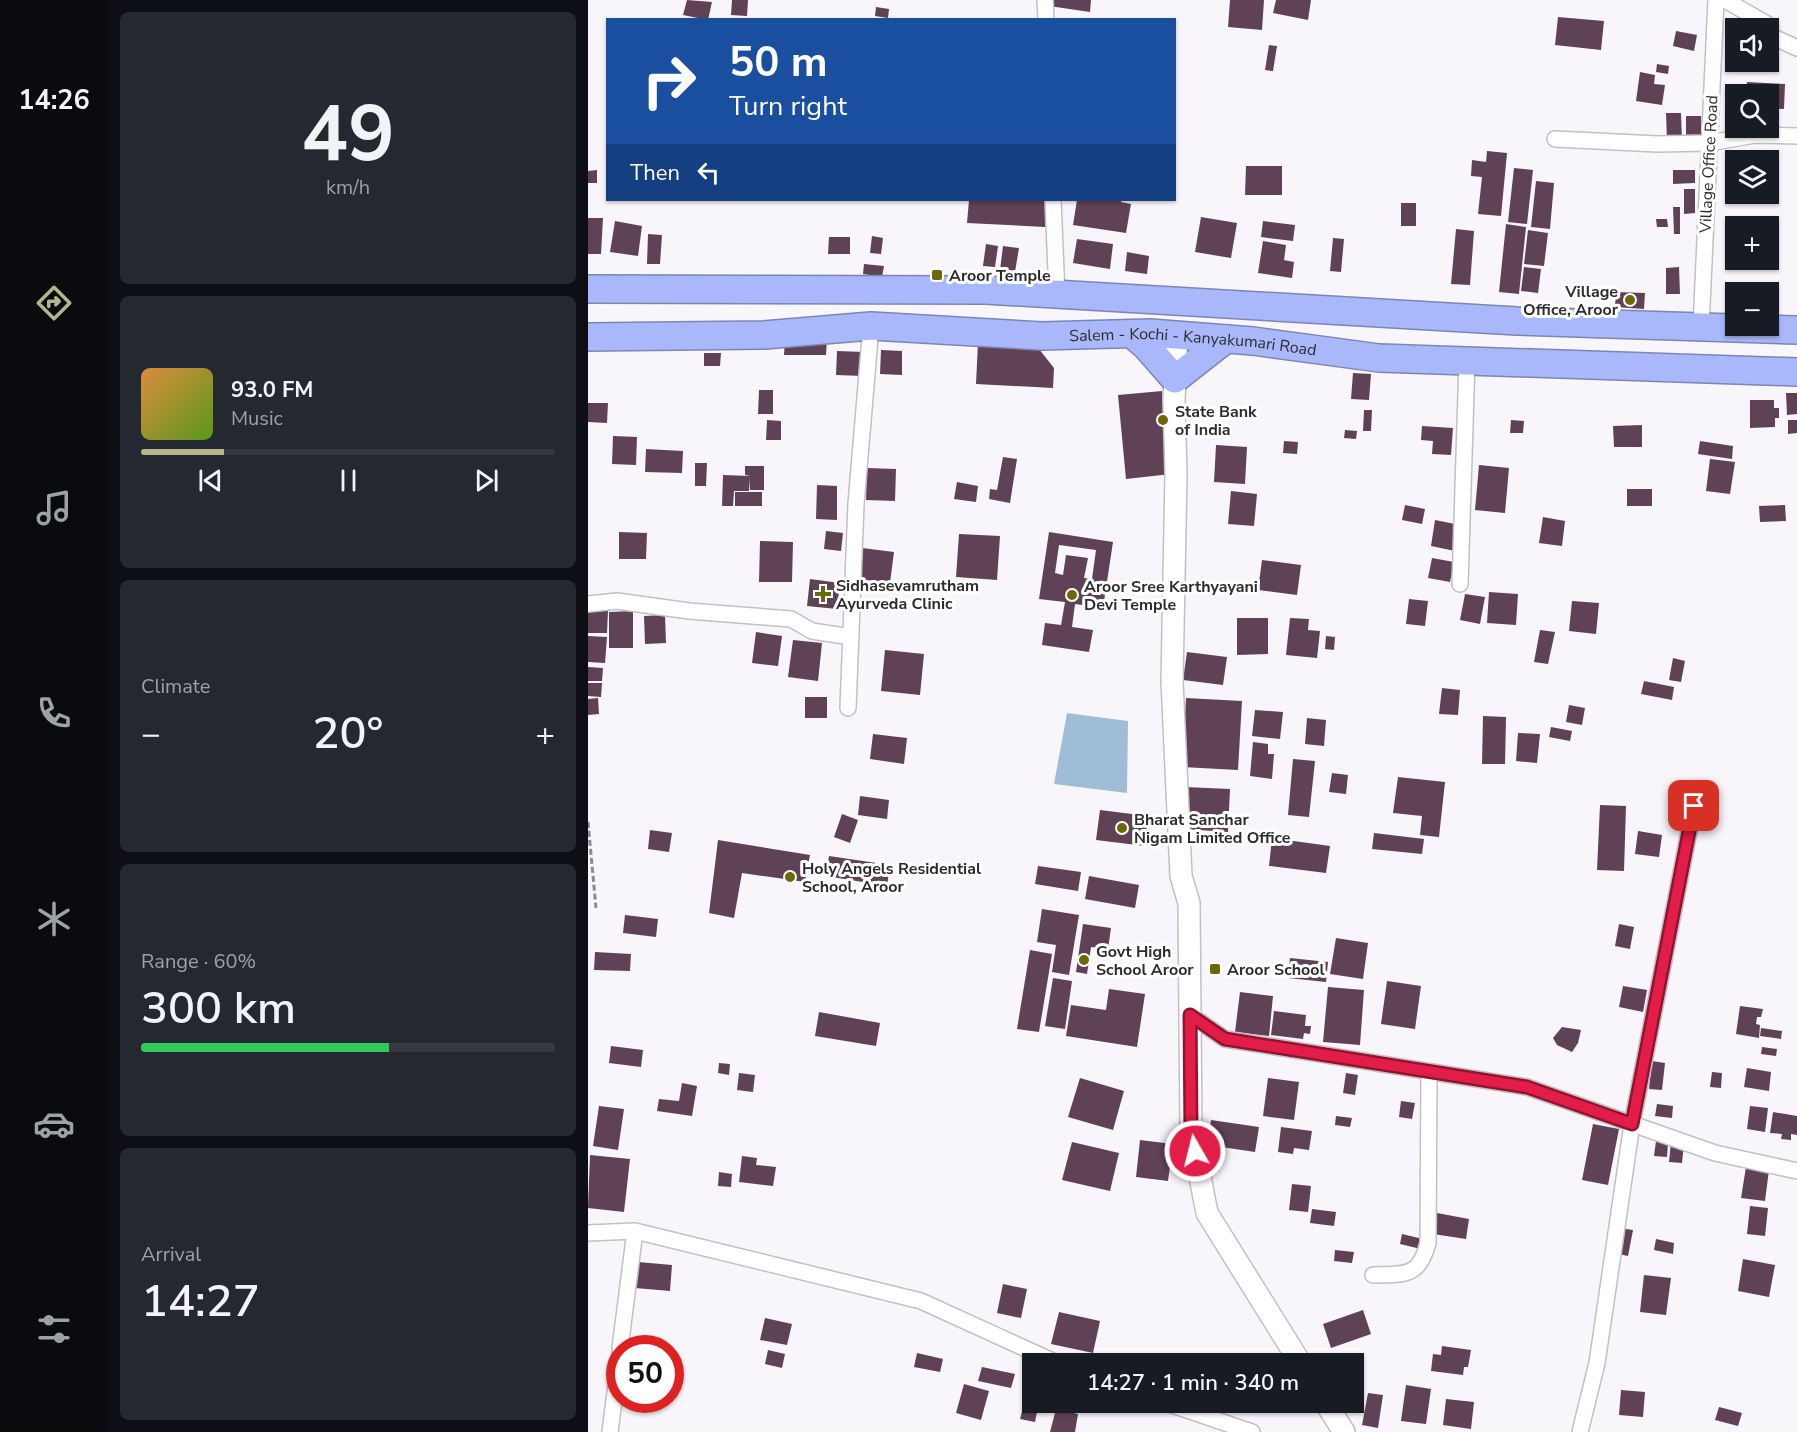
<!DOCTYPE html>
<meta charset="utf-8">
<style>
body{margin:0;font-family:"Nunito Sans",sans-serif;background:#242831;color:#f1f3f6;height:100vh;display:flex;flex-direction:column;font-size:22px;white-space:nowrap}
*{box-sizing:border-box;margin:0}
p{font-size:20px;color:#9ea1a6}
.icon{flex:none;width:33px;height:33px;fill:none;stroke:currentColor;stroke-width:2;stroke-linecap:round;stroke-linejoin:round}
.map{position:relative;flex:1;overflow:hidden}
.drawer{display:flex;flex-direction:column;gap:12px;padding:12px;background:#0d0f14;width:480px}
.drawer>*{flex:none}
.top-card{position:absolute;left:18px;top:18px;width:570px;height:183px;border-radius:0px;box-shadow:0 2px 4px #0004;background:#1a4fa0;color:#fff;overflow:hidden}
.tools{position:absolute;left:1137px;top:18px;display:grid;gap:12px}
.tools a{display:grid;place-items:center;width:54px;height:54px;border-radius:0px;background:#171b24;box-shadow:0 2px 4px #0004;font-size:30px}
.speed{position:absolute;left:18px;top:1335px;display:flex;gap:12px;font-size:30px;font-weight:700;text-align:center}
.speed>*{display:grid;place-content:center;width:78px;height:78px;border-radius:50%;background:#171b24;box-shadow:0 2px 4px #0004;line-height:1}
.speed .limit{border:9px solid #d22;background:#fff;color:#111}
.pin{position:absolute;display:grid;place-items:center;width:51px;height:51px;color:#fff;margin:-26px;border-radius:12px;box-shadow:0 3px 9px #0006}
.me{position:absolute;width:66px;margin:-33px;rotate:352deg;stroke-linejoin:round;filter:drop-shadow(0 0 4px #0008)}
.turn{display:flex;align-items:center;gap:21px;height:126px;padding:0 24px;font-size:27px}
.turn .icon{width:78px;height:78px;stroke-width:2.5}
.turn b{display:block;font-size:42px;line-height:51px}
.then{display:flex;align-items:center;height:57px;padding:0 24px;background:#0003;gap:12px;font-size:22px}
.big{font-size:45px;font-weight:600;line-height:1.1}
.drawer .card{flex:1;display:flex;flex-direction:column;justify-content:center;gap:9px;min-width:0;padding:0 21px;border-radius:9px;background:#242831}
.drawer .dial{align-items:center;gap:0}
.dial b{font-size:78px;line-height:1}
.song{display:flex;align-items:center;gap:18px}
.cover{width:72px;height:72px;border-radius:9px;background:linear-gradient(135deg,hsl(30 70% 55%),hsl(90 70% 35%))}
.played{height:6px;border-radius:3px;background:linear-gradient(90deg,#b4b58a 20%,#363941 20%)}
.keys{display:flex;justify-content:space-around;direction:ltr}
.heat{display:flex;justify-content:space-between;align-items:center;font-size:33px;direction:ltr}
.charge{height:9px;border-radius:4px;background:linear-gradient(90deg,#34c759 60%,#363941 0)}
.trip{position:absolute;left:434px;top:1353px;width:342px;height:60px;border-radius:0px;background:#171b24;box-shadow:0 2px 4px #0004;font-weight:600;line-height:60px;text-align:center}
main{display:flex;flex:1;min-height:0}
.dock{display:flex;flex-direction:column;width:108px;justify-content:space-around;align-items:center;background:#090b0e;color:#9ea1a6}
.dock .icon{width:42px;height:42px}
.dock .selected{color:#b4b58a}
.dock b{font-size:27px;color:#f1f3f6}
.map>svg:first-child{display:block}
.water{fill:#9ebed8}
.building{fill:#604256;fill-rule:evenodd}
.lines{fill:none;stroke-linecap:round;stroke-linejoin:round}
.street-casing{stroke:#c2c0c4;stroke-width:18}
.secondary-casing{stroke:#c2c0c4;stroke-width:24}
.highway-casing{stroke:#7d86b3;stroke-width:30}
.path{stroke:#8c8a8d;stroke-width:3;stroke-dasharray:6 3;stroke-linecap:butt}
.street{stroke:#fff;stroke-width:15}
.secondary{stroke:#fff;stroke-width:21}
.highway{stroke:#a9b7fb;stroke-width:27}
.route-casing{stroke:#92132f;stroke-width:15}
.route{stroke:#e11d48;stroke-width:10}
.poi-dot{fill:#6a6905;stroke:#fff;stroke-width:2}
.labels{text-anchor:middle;stroke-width:6;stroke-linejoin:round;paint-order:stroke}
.street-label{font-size:16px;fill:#2c2c2d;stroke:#fff}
.poi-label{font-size:16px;font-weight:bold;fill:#2c2c2d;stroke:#fff;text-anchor:start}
</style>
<main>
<nav class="dock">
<b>14:26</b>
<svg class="icon selected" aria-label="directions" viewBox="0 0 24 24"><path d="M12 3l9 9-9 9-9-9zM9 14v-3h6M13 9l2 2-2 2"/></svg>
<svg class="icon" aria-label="music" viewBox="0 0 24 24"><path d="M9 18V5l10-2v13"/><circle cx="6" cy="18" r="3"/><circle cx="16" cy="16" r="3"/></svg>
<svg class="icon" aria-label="phone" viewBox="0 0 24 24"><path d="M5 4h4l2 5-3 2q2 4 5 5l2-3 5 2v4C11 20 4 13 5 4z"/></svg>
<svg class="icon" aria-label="climate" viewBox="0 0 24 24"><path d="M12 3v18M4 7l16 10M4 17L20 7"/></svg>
<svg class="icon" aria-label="car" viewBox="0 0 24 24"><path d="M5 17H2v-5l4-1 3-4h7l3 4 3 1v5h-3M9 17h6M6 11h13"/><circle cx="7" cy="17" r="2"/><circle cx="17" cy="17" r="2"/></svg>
<svg class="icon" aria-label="filters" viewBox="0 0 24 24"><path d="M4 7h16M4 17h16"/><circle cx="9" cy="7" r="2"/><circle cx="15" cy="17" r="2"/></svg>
</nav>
<section class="drawer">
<div class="card dial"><b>49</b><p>km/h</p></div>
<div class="card">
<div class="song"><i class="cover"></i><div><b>93.0 FM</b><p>Music</p></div></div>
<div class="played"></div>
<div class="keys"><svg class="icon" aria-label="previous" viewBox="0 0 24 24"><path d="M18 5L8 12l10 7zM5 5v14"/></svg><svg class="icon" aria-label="pause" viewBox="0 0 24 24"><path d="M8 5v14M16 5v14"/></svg><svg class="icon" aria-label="next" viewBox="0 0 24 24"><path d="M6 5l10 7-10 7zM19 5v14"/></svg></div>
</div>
<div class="card"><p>Climate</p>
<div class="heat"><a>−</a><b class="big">20°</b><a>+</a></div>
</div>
<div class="card"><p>Range · 60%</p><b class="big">300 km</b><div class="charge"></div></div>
<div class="card"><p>Arrival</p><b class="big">14:27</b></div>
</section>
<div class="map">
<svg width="1209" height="1432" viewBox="0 0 1209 1432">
<rect width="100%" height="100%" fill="#f9f6fb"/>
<path class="water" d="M479,713L540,721L539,793L466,784Z"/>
<path class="building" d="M99,0L124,2L120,20L95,15Z
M144,0H160L159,16L143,15Z
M462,0H503L502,12L461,6Z
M642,0H676L674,30L640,27Z
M688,0H723L720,20L685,13Z
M288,7L301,9L300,18L287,16Z
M970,17L1016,21L1013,50L967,45Z
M1088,31L1109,35L1106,51L1085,46Z
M681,45L689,46L685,71L677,70Z
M1069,64L1081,66L1080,74L1068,72Z
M1052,72L1067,75L1066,84L1077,85L1074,105L1048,101Z
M1159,82L1197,84L1196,109L1180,108V94H1158Z
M1078,113H1093L1094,140L1079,141Z
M1098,116H1113L1114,140H1098Z
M899,151L919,153L913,216L890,214L894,177L883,176L884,160L898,162Z
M658,166H694V195H657Z
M926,168L945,170L939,224L920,222Z
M9,170V183H0V171Z
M1085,170H1107V183L1085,184Z
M948,181L966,183L962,229L943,227Z
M1096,189H1107V213L1096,214Z
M381,200H459L457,227L379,223Z
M489,200H533V202L543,204L538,233L485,225Z
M813,203H828V226H813Z
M1085,207H1092V234H1086Z
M613,217L649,223L643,258L607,252Z
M0,218H15L13,254H0Z
M1068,219H1079L1080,227H1069Z
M27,221L54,226L50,256L22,252Z
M675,221L707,225L705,241L673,237Z
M918,224L938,227L931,294L911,292Z
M868,229L886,231L882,285L863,284Z
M940,230L960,233L956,266L936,264Z
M60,234L74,235L72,264H59Z
M284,236L295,238L293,254L282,253Z
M241,237H262V254H240Z
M745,238L756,239L753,272L742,271Z
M489,239L525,244L522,269L485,263Z
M675,241L698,245L696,260L706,262L704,278L670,273Z
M398,244L410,246L407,267L395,266Z
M415,246L431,248L427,272L412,270Z
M539,252L561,256L559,274L537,271Z
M276,264L296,266L294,277L275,274Z
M936,267L953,269L950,293L933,291Z
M1091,267L1092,294H1078V268Z
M1028,292L1057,293L1056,309L1027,307Z
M197,337L239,338L238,355H196Z
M390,342L447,344L466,368L465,388L388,384Z
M293,350L314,351V375L292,374Z
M249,351L276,352L275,376L248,375Z
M116,353H133L132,366H116Z
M765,373L783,374L781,400L763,399Z
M171,390H185V414H170Z
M574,391L583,474L538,479L530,395Z
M1198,393H1209V414L1199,415Z
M1162,400H1186V408H1191V418H1187V427L1162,428Z
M0,403H20L19,423L0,422Z
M776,410H784L783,431H775Z
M179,420L193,421V440H178Z
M923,420L936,421L935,433H922Z
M1200,420H1209V433L1200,434Z
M1054,425V447H1026L1025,426Z
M834,426L865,428L863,455L844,454L845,441L833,440Z
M757,430L769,431L768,439L756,438Z
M25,436L49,437L48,465L24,464Z
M696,441L710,442L709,454L695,453Z
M1112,441L1145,446L1144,459L1110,454Z
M628,445L659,447L657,484L626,482Z
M58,449L95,451L94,473L57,472Z
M415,457L429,459L422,503L401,499L402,489L409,490Z
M1122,459L1147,462L1142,494L1118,491Z
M107,463H119L118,486H107Z
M891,465L921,468L917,513L887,510Z
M157,466H176V490H162L161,479V491H146L145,506H134L135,475L162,476L157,475Z
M279,468L308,469L307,501L278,500Z
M369,482L390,486L388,502L366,499Z
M229,485L249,486V520L228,519Z
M1039,489H1064V506H1039Z
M643,491L669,494L666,526L640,524Z
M147,492H174V506H147Z
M817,505L837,509L834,524L814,520Z
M1197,505L1198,521L1172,522L1171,506Z
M955,517L977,521L974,546L951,543Z
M847,520L872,525L867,551L843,546Z
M238,531L255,533L253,551L236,549Z
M31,532L59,533L58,559H31Z
M461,532L525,542L515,608L487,604L484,627L505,630L501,652L454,645L457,623L473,625L477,602L451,599ZM471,545L508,550L504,579L496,578L500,558L478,555L475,575L467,573Z
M371,534L412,536L409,580L368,577Z
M172,541L205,542L204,582H171Z
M274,548L306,552L302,583L270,579Z
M844,558L866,562L862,582L840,578Z
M674,560L713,565L709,595L670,590Z
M222,579L252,583L249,609L219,606Z
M901,592L930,594L928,625L899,623Z
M877,594L897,597L892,624L872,620Z
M821,599L840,601L837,626L818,624Z
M984,601L1011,603L1008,634L981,631Z
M0,611H20L19,633H0Z
M45,611V648H21V612Z
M77,615L78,643L57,644L56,616Z
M649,618H680V654L649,655Z
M702,618L721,619L720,630L732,631L729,658L698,655Z
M952,630L967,632L960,664L946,662Z
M168,632L194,636L190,666L164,663Z
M0,636L19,637L17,663L0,662Z
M738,636L747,637L746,650L737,649Z
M205,640L234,643L230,681L200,677Z
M297,650L336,654L332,695L293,691Z
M599,652L639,657L635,685L595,680Z
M1085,658L1097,661L1093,682L1081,680Z
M0,667L15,668L14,681H0Z
M1056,681L1086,687L1084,700L1053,694Z
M0,683H14L13,697L0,696Z
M854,688L872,690L870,715L851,714Z
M217,697H239V718H217Z
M10,698L11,714L0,715V699Z
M598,698L654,701L650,770L594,767Z
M981,705L997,708L994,725L978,722Z
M667,710L695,712L692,739L664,736Z
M895,716L918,717L917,764H894Z
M719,718L738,720L736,746L717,744Z
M963,727L984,731L982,741L961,737Z
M930,733L952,734L949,763L928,761Z
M285,734L319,738L316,764L282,759Z
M665,742L680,744V754H686L684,779L662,776Z
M705,759L727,761L721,817L700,815Z
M744,773L760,775L758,794L741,792Z
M810,777L857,782L851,837L832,835L834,816L805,813Z
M597,787L642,789L640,832L595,829Z
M272,796L301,800L299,819L270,815Z
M1012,805L1038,806L1036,871L1009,870Z
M512,810L560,816L557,846L508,840Z
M254,814L270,820L262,843L246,837Z
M62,830L84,833L81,852L60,849Z
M1050,831L1074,835L1071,857L1047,854Z
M786,833L836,839L834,854L784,849Z
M684,838L742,846L738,873L681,866Z
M130,840L222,855L217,882L154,873L146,918L121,913Z
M241,856L302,865L299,886L238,876Z
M450,866L493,872L490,891L447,884Z
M501,876L551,885L547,908L497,899Z
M454,909L491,915L481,975L464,972L468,945L449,942Z
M37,915L70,919L68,937L35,933Z
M495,924L523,928L520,949L503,947L499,974L488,972Z
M1031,924L1046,927L1042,949L1027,946Z
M748,938L780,943L775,979L742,974Z
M442,950L464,954L451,1032L429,1029Z
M7,952L43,954L42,971L6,970Z
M702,958L740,962L738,982L700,978Z
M465,978L484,981L477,1029L457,1026Z
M799,981L833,986L827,1029L793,1024Z
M1035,986L1059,990L1055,1012L1031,1007Z
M740,987L776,990L772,1045L735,1042Z
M521,989L557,994L549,1047L478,1036L483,1005L518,1010Z
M652,992L685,996L681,1036L647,1032Z
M1152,1006L1175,1009L1173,1017H1169L1168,1024L1172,1025L1171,1038L1148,1034Z
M686,1011L718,1015L717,1026H723L722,1034L716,1033L715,1039L683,1035Z
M231,1012L292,1023L288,1046L227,1036Z
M974,1027L993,1030L990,1043L984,1052L969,1045L965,1038Z
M1173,1028L1194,1031L1193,1039L1172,1036Z
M23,1046L55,1050L53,1067L21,1063Z
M1174,1047L1189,1049L1188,1056L1173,1054Z
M1064,1061L1077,1063L1074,1090L1061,1089Z
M131,1063L142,1064L141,1075L130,1073Z
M1159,1068L1183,1072L1181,1091L1156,1087Z
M1124,1072L1134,1073L1133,1088L1122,1087Z
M151,1073L167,1075L165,1092L149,1090Z
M758,1073L770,1075L767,1095L755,1093Z
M492,1078L536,1091L525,1130L480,1117Z
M680,1078L711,1082L706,1120L675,1116Z
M94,1083L109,1086L104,1116L69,1111L71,1099L91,1101Z
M813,1101L827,1103L824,1119L811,1117Z
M1069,1104L1085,1106L1084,1118L1067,1116Z
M11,1106L36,1109L30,1150L5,1146Z
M1162,1106L1180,1108L1177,1132L1159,1129Z
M1185,1112L1209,1116V1135L1203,1134V1140L1193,1139L1194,1134L1182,1133Z
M748,1116L764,1118L762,1127L747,1125Z
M623,1120L671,1127L667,1152L620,1145Z
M1005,1124L1031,1129L1020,1185L994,1180Z
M693,1127L724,1131L721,1150L706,1148L705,1154L690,1152Z
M552,1140L585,1144L580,1181L548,1177Z
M1068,1141L1080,1143L1079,1157L1066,1156Z
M484,1142L531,1153L522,1191L474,1180Z
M1083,1142L1096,1143L1094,1163L1081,1162Z
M2,1155L42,1159L36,1212L0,1208Z
M154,1156L169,1158L168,1165L188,1167L185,1186L151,1182Z
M1158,1167L1181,1170L1177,1201L1153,1198Z
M131,1172L144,1174L143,1187L130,1186Z
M704,1184L723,1186L720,1212L701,1210Z
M1162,1206L1180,1208L1177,1236L1159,1234Z
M724,1209L748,1212L746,1226L722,1223Z
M849,1213L881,1219L878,1239L845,1234Z
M1031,1228L1045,1230L1040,1256L1026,1253Z
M814,1234L835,1239L833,1249L812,1244Z
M1068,1239L1086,1243L1085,1254L1066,1250Z
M747,1250L766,1252L764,1263L746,1261Z
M1155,1259L1187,1265L1181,1297L1150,1291Z
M50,1262L84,1265L82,1291L47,1288Z
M1056,1275L1083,1278L1078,1315L1052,1312Z
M415,1284L439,1289L433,1318L409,1313Z
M775,1310L783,1334L743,1348L735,1324Z
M471,1312L512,1321L505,1353L463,1344Z
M177,1318L204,1324L199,1345L172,1340Z
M854,1346L883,1350L880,1367H876L875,1375L843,1371L845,1354L853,1355Z
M180,1350L197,1354L194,1368L177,1364Z
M329,1353L355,1359L352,1372L326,1367Z
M394,1367L427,1374L423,1388L390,1381Z
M376,1384L401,1391L393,1420L368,1413Z
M818,1385L843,1389L838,1424L813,1421Z
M1033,1390L1057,1392L1055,1417L1031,1415Z
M780,1393L795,1395L790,1428L774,1425Z
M858,1399L886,1402L883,1429L855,1425Z
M436,1404L450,1407L447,1422L432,1419Z
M1131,1407L1154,1413L1150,1426L1127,1420Z
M468,1409L490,1414L487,1432H462Z"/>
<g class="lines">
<g class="street-casing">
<path id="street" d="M457,0L458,20
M1137,0L1179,24L1183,36L1209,48
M967,139L1069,144L1121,143L1167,135L1209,136
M465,200L469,295
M1113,327L1128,0
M872,584L879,361
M0,604L29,601L101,611L203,619L224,631L263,637
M260,708L268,504L283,326
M602,1015L637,1039L939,1087L1127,1153L1209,1171
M0,1233L47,1231
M785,1275C816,1274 831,1278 840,1243L841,1072
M32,1348L47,1231L333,1301L471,1364
M575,1402L664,1432
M22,1432L32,1353
M992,1432L1009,1363L1044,1124L1106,806"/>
</g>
<g class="secondary-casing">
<path id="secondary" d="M589,335L586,400L588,474L584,681L593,876L601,903L603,1130L619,1213L713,1364
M737,1402L756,1432"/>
</g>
<g class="highway-casing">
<g id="highway">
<path d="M0,289L397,290L929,321L1209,330"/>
<path d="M544,334L559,347L587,379L638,339"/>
<path id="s1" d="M0,337L176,335L283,326L454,336L562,333L665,341L791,358L1209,372"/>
</g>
</g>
<path class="path" d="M0,822L8,908"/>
<use href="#street" class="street"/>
<use href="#secondary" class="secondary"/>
<use href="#highway" class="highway"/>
</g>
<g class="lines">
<g class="route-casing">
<path id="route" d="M607,1151L603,1130L602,1015L637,1039L939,1087L1044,1124L1106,806"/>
</g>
<use href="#route" class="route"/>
</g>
<g class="poi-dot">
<rect x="343" y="269" width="12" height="12" rx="3"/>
<circle cx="1042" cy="300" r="6"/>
<circle cx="575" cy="420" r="6"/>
<path d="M232 585h6v6h6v6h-6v6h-6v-6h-6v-6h6z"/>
<circle cx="484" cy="595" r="6"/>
<circle cx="534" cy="828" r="6"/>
<circle cx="202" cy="877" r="6"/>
<circle cx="496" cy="960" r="6"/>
<rect x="621" y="963" width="12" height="12" rx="3"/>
</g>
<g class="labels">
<g class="street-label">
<text transform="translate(1120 164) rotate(-87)" y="6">Village Office Road</text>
<text dy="6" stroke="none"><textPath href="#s1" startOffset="606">Salem - Kochi - Kanyakumari Road</textPath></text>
</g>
<g class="poi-label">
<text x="361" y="281">Aroor Temple</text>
<text x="1030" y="297" text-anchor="end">Village<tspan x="1030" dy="18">Office, Aroor</tspan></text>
<text x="587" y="417">State Bank<tspan x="587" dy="18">of India</tspan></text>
<text x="248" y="591">Sidhasevamrutham<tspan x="248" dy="18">Ayurveda Clinic</tspan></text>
<text x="496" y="592">Aroor Sree Karthyayani<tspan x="496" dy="18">Devi Temple</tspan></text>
<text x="546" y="825">Bharat Sanchar<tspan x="546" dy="18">Nigam Limited Office</tspan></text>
<text x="214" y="874">Holy Angels Residential<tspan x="214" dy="18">School, Aroor</tspan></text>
<text x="508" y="957">Govt High<tspan x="508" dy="18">School Aroor</tspan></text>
<text x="639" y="975">Aroor School</text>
</g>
</g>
</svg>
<div class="tools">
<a><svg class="icon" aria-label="sound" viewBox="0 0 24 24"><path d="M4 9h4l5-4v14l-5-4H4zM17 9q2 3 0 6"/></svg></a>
<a><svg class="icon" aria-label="search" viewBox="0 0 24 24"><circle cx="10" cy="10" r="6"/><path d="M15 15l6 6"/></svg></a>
<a><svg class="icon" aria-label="layers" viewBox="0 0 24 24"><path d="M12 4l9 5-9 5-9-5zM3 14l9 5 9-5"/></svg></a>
<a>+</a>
<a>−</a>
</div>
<div class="speed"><div class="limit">50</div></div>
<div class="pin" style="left:1106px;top:806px;background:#d93025"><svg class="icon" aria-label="arrive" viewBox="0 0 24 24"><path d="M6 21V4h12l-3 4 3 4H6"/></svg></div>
<svg class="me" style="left:607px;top:1151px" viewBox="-20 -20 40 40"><circle r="17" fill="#e11d48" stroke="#fff" stroke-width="3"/><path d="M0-11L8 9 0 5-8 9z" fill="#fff"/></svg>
<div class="trip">14:27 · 1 min · 340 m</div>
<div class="top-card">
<div class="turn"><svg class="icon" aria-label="right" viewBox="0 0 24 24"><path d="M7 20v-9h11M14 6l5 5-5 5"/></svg><div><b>50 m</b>Turn right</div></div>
<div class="then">Then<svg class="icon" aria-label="left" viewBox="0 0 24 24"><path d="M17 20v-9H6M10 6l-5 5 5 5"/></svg></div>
</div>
</div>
</main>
